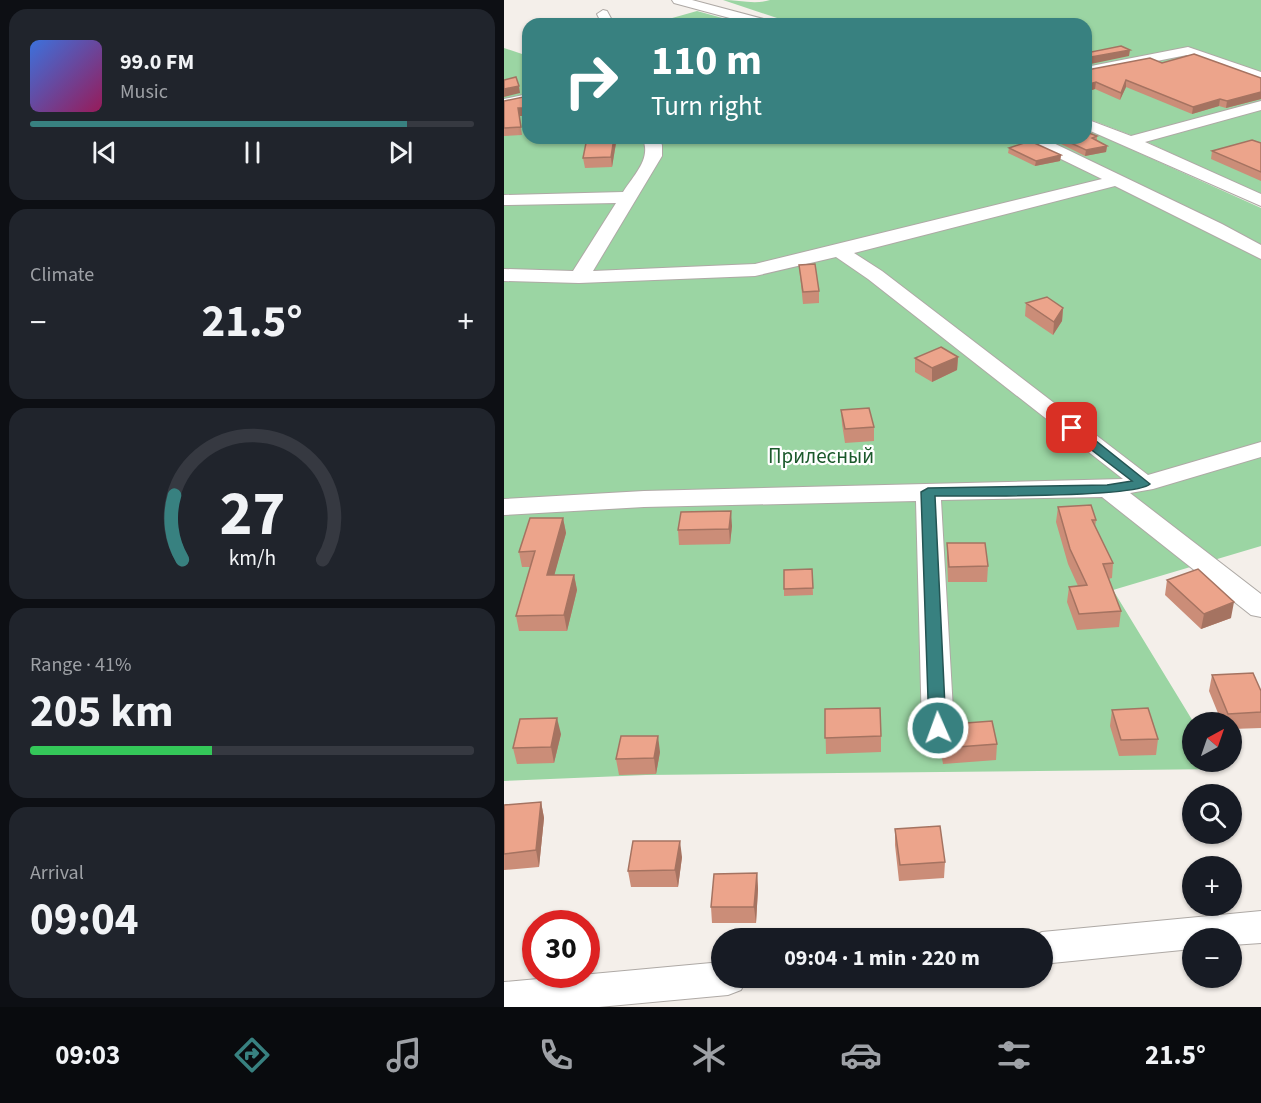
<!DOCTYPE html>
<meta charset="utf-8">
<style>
body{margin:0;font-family:"Source Sans 3",sans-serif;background:#20242c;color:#f1f3f6;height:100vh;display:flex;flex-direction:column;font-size:22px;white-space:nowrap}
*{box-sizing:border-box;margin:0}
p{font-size:20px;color:#9ea1a6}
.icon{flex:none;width:33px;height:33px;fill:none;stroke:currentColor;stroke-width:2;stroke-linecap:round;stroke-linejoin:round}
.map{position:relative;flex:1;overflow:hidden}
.panel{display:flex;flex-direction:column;gap:9px;padding:9px;background:#0d0f14;width:504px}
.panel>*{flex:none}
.top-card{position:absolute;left:18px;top:18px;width:570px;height:126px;border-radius:18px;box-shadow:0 2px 4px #0004;background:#388180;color:#fff;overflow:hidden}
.needle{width:39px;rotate:40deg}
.controls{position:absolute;left:678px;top:712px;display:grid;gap:12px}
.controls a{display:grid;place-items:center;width:60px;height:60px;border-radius:50%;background:#171b24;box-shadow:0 2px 4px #0004;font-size:30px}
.speed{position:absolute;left:18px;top:910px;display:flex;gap:12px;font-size:30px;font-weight:700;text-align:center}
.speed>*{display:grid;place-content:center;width:78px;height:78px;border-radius:50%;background:#171b24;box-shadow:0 2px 4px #0004;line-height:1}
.speed .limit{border:9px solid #d22;background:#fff;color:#111}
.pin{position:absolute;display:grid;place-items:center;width:51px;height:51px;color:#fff;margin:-26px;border-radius:12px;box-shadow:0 3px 9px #0006}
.me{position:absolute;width:66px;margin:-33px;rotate:358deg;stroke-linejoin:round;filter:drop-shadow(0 0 4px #0008)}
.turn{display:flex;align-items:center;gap:21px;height:126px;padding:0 30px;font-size:27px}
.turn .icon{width:78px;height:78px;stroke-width:2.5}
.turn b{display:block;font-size:42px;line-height:51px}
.big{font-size:45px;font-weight:700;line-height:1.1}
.panel .widget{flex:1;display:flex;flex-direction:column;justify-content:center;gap:9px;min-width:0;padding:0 21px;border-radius:18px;background:#20242c}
.panel .dial{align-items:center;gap:0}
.dial svg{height:156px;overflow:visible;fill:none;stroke:#363941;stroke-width:7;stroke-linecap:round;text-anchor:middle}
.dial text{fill:#f1f3f6;stroke:none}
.song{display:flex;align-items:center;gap:18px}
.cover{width:72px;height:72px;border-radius:9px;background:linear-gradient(135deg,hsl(220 70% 55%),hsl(330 70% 35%))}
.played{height:6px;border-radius:3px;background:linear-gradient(90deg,#388180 85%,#363941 85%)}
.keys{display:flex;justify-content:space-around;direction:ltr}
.heat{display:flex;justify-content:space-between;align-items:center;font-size:33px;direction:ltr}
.charge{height:9px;border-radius:4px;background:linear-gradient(90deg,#34c759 41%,#363941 0)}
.trip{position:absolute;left:207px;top:928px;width:342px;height:60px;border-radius:30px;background:#171b24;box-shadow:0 2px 4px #0004;font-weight:700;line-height:60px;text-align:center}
.tab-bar{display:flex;height:96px;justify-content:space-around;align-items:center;background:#090b0e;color:#9ea1a6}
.tab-bar .icon{width:42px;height:42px}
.tab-bar .selected{color:#388180}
.tab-bar b{font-size:27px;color:#f1f3f6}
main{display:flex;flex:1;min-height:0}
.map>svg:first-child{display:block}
.green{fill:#9bd5a3}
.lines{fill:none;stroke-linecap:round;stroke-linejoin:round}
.minor-casing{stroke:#aea9a5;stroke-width:2}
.minor{fill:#fff;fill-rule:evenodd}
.wall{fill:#cb8d78}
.shaded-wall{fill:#a57361}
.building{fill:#eca48b;stroke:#a57361;stroke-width:1.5}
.route{fill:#388180;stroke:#245453;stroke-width:1.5}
.labels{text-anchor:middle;stroke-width:4.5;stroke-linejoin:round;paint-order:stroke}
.park-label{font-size:21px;fill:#1b592b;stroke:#fff}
</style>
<main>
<section class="panel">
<div class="widget">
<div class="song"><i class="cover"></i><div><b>99.0 FM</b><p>Music</p></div></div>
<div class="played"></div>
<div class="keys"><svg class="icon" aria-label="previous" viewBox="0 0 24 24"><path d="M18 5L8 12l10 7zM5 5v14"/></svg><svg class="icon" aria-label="pause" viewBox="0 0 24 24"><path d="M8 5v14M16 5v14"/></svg><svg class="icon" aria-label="next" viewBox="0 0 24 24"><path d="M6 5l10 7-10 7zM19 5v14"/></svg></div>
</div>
<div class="widget"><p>Climate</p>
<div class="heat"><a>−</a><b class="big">21.5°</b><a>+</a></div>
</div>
<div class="widget dial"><svg viewBox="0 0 100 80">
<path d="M14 69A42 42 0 1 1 86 69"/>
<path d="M14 69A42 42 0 0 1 10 36" stroke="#388180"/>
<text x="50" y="56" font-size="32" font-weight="700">27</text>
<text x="50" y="72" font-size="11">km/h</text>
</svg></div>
<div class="widget"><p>Range · 41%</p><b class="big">205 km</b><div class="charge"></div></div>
<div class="widget"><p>Arrival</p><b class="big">09:04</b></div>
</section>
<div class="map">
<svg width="757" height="1007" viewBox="0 0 757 1007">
<rect width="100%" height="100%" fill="#f4efea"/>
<path class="green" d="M219,0C235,0 251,5 266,0H757V196L637,139L582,118V24H291Z
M193,11L240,24H147Z
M0,48L24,56V138H582V129L757,208V546L609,590L690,723H688V762H714L718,769L142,775L0,781Z"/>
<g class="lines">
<g class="minor-casing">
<path id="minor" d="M168,0H188L267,21L268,24H248L170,3Z
M99,10L103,11L110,24H98L93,14Z
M684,47L757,72V81L683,55L582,75V67Z
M24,94V102L0,107V99Z
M757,101V110L641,142L757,194V206L582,129V119L627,136Z
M138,138H154L158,145V156L89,271L251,264L598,179L520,141L518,138H539L718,224L757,245V259L611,186L350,253L378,271L644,475L757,442V457L649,489L626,493L757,594V617L747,615L598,497L437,500L450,728L445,736L434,739L423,736L418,728L412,501L140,507L0,515V499L140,491L619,479L364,279L332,257L251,276L75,283L0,281V269L69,271L112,203L0,205V195L119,192C129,176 149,157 138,138Z
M757,911V943L728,945V939H688V949L538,964V939H524L538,932Z
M218,962V978H243L237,990L224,995L95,1007H0V982Z"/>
</g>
<use href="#minor" class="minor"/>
</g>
<path class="wall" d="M658,63L757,78V99L722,108L715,106L688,114L622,87L616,100L591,89L582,92V70H583Z
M0,101L23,108L24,116H15L18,135L0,136Z
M593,136V140L603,146L602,152L581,156L547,139V138H582Z
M79,138H111L112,143L108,167L81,168L79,158L82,142Z
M757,143V181L707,159L708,151Z
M505,148L557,155L556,161L531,166L504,153Z
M295,265L315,291V303L299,304Z
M522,303L559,308L558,321L549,335L521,316Z
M454,357L453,370L428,382L411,372V358Z
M337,410L370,427V441L341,443L338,424Z
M554,507L592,520L591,527L609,563L608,578L604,579L617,611L615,627L573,630L563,602L565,587L574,586L564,564L552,522Z
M59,518L62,533L50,575H70L73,590L63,631H15L12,616L27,567H18L15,552Z
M228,526L226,544L175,545L174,530Z
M443,543L484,566L483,582H444L443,558Z
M308,569L309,595L280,596V589Z
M663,580L727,618L697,629L661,595Z
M708,675L757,691V728L728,729V723H718L705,691Z
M321,709L377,736V752L322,754Z
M608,710L654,739L652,755L615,756L606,726Z
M436,725L493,744L492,760L439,764L435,741Z
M57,734L50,763L13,764L9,748Z
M156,752L152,774L115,775L112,759Z
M37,802L40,818L35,867L0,870V805Z
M391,829L441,862L440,878L395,881L391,845Z
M178,857L174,887H127L124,871Z
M253,873L254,889L252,923H208L207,907Z"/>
<path class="shaded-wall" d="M626,50L625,56L582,65V58Z
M622,80V87L616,100L617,93Z
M592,82L591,89L582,92V85Z
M15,86L16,93L0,97V89Z
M757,92V99L722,108L723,101Z
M716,99L715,106L688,114L689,107Z
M14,108H23L24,116H15Z
M110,138H111L112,143L108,167L107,157Z
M603,146L602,152L581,156L582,150Z
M557,155L556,161L531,166L532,161Z
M559,308L558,321L549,335L550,322Z
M454,357L453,370L428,382V368Z
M227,511L228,526L226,544L225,529Z
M59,518L62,533L46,591L43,575Z
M70,575L73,590L63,631L60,615Z
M730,602L727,618L697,629L700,614Z
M53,718L57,734L50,763L47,747Z
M154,736L156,752L152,774L150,758Z
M37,802L40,818L35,867L32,850Z
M176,841L178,857L174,887L171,870Z
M253,873L254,889L252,923L250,907Z"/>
<path class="building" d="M617,46L626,50L582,58V59V53Z
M690,54L757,78V92L723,101L716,99L689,107L622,80L617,93L592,82L582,85V70H583L646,58L658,63Z
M12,77L15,86L0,89V80Z
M19,97L23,108H14L17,127L0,128V101Z
M582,132L593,136L588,138L603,146L582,150L556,138H582Z
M83,138H110L107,157L79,158Z
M748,140L757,143V172L708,151Z
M526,141L557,155L532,161L505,148Z
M311,264L315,291L299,292L295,265Z
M543,297L559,308L550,322L522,303Z
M437,347L454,357L428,368L411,358Z
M365,408L370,427L341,429L337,410Z
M587,505L592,520H588L609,563L599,564L617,611L575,614L565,587L583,585L566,549L554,507Z
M227,511L225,529L174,530L177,512Z
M26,518H59L43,575H70L60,615L12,616L31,551L15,552Z
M443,543H481L484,566L445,567Z
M308,569L309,588L280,589V570Z
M694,569L730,602L700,614L663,580Z
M749,673L757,691V712L724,714L708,675Z
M376,708L377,736L321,738V709Z
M644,708L654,739L617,740L608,710Z
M53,718L47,747L9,748L16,719Z
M488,721L493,744L440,748L436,725Z
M117,736H154L150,758L112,759Z
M37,802L32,850L0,854V805Z
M436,826L441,862L396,865L391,829Z
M129,841H176L171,870L124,871Z
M253,873L250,907H207L210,874Z"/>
<path class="route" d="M568,424L572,425L646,484C632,498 462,496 431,496L442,728L439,732H428L425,728L417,492L424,488L603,485L628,481L563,431L562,428Z"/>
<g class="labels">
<g class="park-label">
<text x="317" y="463">Прилесный</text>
</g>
</g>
</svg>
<div class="controls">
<a><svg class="needle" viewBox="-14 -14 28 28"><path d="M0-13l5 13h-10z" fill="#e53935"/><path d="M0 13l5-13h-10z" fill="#9ea1a6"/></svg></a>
<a><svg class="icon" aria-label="search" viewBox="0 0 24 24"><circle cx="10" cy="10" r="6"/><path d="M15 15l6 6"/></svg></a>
<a>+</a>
<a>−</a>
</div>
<div class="speed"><div class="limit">30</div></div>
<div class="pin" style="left:568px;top:428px;background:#d93025"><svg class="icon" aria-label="arrive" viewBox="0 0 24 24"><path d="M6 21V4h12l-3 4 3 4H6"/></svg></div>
<svg class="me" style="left:434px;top:728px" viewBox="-20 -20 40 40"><circle r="17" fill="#388180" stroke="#fff" stroke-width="3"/><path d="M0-11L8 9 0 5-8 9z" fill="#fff"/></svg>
<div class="trip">09:04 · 1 min · 220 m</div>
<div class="top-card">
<div class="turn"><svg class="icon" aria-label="right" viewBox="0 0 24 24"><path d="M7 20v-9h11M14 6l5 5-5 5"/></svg><div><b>110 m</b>Turn right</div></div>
</div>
</div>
</main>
<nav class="tab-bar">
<b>09:03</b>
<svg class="icon selected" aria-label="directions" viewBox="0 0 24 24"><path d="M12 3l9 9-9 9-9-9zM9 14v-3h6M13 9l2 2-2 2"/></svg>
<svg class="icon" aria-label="music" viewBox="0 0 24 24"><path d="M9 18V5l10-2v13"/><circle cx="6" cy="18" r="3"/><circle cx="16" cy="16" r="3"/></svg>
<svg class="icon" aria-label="phone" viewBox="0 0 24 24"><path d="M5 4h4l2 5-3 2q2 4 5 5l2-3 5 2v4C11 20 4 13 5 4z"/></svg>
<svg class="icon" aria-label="climate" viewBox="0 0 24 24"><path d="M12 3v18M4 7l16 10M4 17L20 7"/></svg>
<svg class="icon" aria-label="car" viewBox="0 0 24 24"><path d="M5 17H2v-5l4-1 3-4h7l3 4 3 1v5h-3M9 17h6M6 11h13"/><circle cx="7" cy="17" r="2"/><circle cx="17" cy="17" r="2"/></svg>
<svg class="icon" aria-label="filters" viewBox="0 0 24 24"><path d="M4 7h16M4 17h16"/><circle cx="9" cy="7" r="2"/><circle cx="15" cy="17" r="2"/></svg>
<b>21.5°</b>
</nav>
